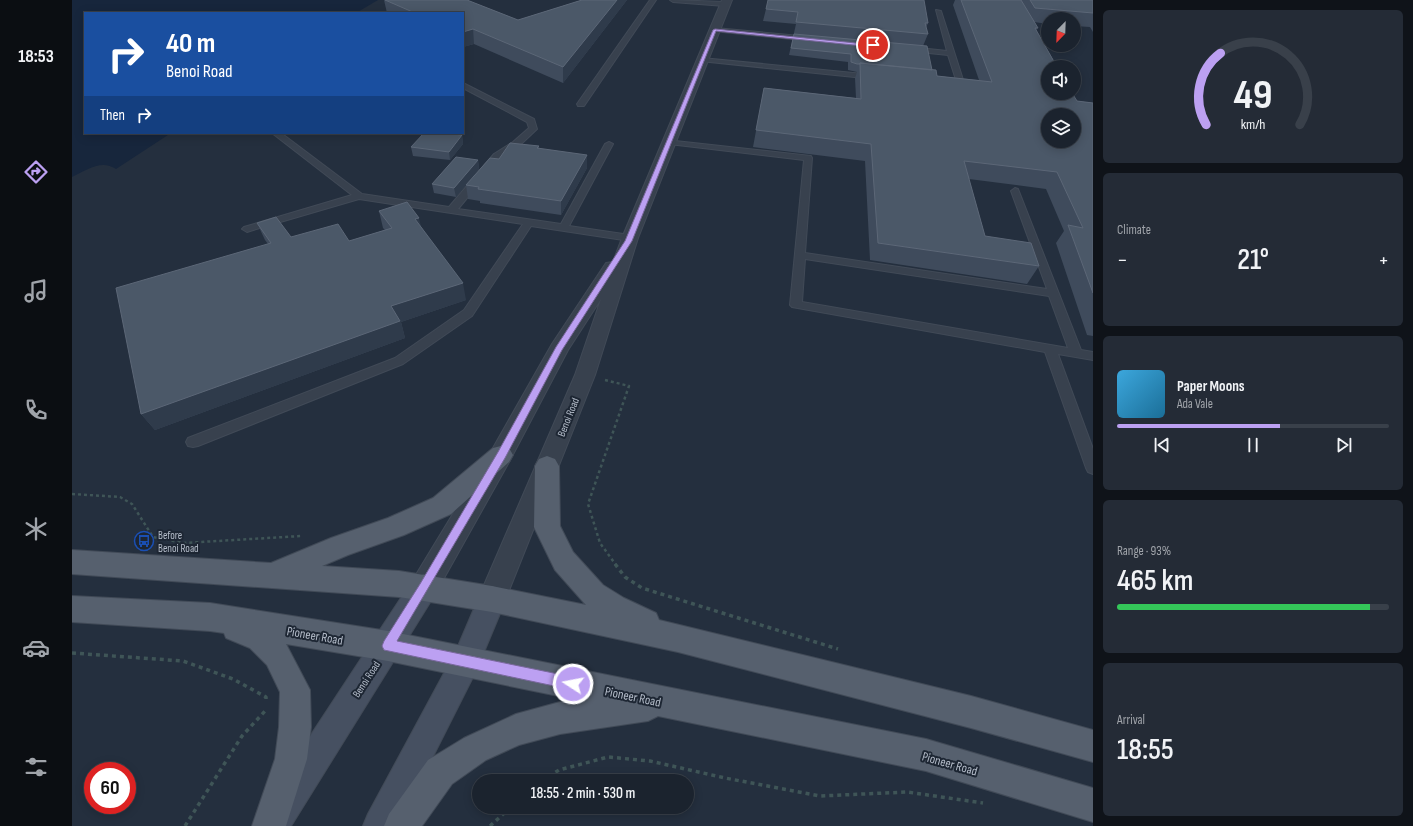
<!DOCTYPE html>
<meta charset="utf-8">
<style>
body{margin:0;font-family:"Sofia Sans Condensed",sans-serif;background:#242b36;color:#f1f3f6;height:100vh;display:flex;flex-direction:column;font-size:15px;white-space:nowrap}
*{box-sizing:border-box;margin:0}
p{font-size:13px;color:#a0a4aa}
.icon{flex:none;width:22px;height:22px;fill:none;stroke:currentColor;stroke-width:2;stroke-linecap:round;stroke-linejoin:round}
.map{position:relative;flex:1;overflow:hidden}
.drawer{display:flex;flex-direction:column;gap:10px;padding:10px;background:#0f1319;width:320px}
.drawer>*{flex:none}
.hud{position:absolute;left:12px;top:12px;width:380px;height:122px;border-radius:0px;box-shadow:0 2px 10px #0003,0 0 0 1px #39404a;background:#1a4fa0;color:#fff;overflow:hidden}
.needle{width:26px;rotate:203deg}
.tools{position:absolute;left:969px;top:12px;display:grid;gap:8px}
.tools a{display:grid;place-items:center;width:40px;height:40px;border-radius:50%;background:#1b232e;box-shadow:0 2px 10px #0003,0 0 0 1px #39404a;font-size:20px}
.speed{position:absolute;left:12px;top:762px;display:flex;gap:8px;font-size:20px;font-weight:700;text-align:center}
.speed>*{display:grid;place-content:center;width:52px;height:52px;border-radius:50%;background:#1b232e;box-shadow:0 2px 10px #0003,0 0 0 1px #39404a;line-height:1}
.speed .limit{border:6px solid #d22;background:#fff;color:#111}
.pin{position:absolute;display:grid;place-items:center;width:34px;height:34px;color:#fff;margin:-17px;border:2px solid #fff;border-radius:50%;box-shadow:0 1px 4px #0007}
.me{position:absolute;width:44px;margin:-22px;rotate:281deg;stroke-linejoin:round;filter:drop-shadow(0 0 3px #0008)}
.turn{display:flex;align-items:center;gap:14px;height:84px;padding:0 16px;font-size:18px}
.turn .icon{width:52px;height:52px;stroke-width:2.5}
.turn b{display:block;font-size:28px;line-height:34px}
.then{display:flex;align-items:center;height:38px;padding:0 16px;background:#0003;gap:8px;font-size:15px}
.big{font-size:30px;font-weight:600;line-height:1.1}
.drawer .tile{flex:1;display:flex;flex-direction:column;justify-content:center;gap:6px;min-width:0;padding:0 14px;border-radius:6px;background:#242b36}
.drawer .dial{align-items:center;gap:0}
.dial svg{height:104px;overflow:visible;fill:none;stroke:#39404a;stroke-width:7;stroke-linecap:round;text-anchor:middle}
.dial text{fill:#f1f3f6;stroke:none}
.song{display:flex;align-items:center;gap:12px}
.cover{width:48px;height:48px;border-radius:6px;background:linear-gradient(135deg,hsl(200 70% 55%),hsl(200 70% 35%))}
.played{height:4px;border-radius:2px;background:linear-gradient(90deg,#bca0f2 60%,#39404a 60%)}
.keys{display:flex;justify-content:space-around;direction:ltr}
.heat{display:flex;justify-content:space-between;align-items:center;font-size:22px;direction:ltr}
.charge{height:6px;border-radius:3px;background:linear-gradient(90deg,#34c759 93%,#39404a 0)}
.trip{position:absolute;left:400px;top:774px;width:222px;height:40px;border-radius:20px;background:#1b232e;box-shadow:0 2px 10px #0003,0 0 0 1px #39404a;font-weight:600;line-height:40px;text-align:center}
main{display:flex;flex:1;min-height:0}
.tab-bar{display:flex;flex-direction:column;width:72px;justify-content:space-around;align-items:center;background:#0b0e12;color:#a0a4aa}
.tab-bar .icon{width:28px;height:28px}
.tab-bar .current{color:#bca0f2}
.tab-bar b{font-size:18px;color:#f1f3f6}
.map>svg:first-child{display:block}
.water{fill:#17263c}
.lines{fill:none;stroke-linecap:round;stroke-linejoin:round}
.service-casing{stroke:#414a57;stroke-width:2}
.minor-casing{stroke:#414a57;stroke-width:2}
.secondary-casing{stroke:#414a57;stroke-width:2}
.primary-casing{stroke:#414a57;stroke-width:2}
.path-far1{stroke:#3f5557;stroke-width:2.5;stroke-dasharray:3 3;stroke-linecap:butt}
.path{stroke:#3f5557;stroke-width:3.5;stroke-dasharray:4 4;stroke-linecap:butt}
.service{fill:#38414e;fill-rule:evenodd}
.minor{fill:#38414e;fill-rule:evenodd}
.secondary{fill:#465061;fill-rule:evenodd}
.primary{fill:#56606e;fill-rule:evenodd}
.wall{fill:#3f4b5c}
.shaded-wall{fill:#2f3b4b}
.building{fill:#4b5868;stroke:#5c6777;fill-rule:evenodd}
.route{fill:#bca0f2;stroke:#7a689d}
.labels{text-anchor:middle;stroke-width:4;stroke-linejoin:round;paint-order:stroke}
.street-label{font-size:11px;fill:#b4bcc9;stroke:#1d2633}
.poi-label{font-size:11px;fill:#b4bcc9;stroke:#1d2633;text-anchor:start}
.near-street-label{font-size:13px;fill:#b4bcc9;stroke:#1d2633}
</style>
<main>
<nav class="tab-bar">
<b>18:53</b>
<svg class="icon current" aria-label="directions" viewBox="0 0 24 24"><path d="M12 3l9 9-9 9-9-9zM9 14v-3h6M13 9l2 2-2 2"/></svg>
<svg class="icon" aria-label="music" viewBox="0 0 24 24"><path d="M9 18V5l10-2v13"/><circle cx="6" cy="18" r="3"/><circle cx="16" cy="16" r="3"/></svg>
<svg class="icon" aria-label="phone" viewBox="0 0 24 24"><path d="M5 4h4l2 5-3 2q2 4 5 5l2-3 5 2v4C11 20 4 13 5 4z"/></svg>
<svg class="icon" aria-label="climate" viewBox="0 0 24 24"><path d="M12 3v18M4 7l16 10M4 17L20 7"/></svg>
<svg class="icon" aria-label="car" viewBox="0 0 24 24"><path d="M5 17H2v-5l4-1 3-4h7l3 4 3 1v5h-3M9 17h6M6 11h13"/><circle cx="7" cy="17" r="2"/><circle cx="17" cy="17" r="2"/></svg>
<svg class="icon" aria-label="filters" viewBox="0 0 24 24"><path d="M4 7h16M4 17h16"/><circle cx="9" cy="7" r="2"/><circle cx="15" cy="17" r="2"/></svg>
</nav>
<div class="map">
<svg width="1021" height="826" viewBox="0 0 1021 826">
<rect width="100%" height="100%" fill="#242f3e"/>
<path class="water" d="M0,0H306L284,13H13V133H99L44,169C29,159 15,170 0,177Z"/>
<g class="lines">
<g class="service-casing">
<path id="service" d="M578,0H584L512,106H506L505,104Z
M598,0L653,2L656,4L653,6L601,2Z
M864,10L869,11L893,86L891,87H879L875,85L879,83H885L876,55L838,51L835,49L838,47L875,51Z
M643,28L739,37L742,39L739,41L641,31L640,30Z
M630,58L802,75L805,77L802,79L628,61V59Z
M391,83L462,119L465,129L447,146L428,158L386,209L489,224L533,144L537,142L541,144L497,226L558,235L563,238L561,240L558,241L459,226L400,316L331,364L126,446L121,447L116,446L114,442L116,438L323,358L392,310L451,224L287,199L178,231L175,232L170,229L172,227L280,195L200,133H209L290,194L377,207L422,154L441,142L457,128L455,122L391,88Z
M594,140L739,156L740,158L733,253L975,289L939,191L943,188L946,189L1009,350L1021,352V360L986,354L1021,449V474L1016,472L1014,468L973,352L720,307L718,305L732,160L597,144H594ZM733,259L977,296L996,348L730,302Z"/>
</g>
<g class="minor-casing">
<path id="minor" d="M650,0H660L566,238L523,375L430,608L420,612L410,608L406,599L503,375L529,299L496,350L437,462L362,596L352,600L342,596L338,587L342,578L421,448L480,344L534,263L541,262L550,238Z"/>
</g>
<g class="secondary-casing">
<path id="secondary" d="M352,574L362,578L366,587L362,596L219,826H182L187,814L342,578Z
M420,586L430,590L434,599L404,671L326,826H291L296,814L384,651L410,590Z"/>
</g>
<g class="primary-casing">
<path id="primary" d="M429,446L437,448L441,455L437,462L379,514L332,535L276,555L250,566L327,571L420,586L514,605L483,570L462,527L463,466L467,459L475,456L483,459L487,466L488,526L501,552L531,585L552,598L584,613L587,620L899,696L1021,730V762L899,728L606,652L420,612L327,597L0,574V550L199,563L259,538L316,518L361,498L421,448Z
M0,596L138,603L316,631L854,739L1021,788V822L854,771L586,716L576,721L488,734L447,745L414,760L380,784L350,826H312L317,814L356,760L392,738L444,714L488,702L506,700L316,661L214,644L238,690L239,727L235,759L214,826H180L203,759L207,727L208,692L195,665L178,648L154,638L152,633L138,631L0,622Z"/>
</g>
<path class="path-far1" d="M533,380L557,386L516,504L528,543L544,565
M0,494L48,497L60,504L81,537L112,543L229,536"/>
<path class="path" d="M543,564L553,577L570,588L766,649
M0,653L111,661L161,679L194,697V701
M470,781L487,770L536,757L578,761L653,778L748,796L835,792L911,803
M113,826L170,736L194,710V708
M418,826L439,807"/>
<use href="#service" class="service"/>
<use href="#minor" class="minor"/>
<use href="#secondary" class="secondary"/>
<use href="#primary" class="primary"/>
</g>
<path class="wall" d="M312,0L446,20L510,0H555L491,83L402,44L391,47V13H315Z
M883,0H1021V32L1018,27L1002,26V19H976V24L962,22L966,28L964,30L1005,101L1021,103V336L1015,335L984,243L992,231L974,189L897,179L913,236L967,266L955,284L798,260L793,161L681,147L692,88L784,98L783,78L785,72L776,70V62L717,55L724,24L691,21L694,9L856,23L854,28L856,34L851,46L860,70L865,76L907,80L881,5Z
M390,135L391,144L378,160L341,156L339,147Z
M467,146V149L515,168L489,215L408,203V201L396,199L394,185L427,159Z
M406,160L407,169L384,197L362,193L360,184Z
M307,211L350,228L394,300L329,322L333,338L83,430L69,414L196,244L193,240L185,223L219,237L277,241L313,230L311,228Z"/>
<path class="shaded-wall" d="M545,0H555L491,83V67Z
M401,29L402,44L391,47V32Z
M390,135L391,144L378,160L377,152Z
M515,155V168L489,215V201Z
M406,160L407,169L384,197L382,188Z
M347,218L351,235L343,219Z
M391,283L394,300L329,322L333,338L83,430L69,414L319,306Z"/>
<path class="building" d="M313,0H395L446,20L510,0H545L491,67L401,29L391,32V13H343Z
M696,0H852L856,23H853L856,34L724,22L726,12L694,9Z
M889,0H949L966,28H963L985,67H976V93H1000L1005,101L1021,103V293L996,225L1011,228L985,172L892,161L913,236L959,243L967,266L806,243L799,144L684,130L692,88L789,99L788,63L864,70L865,76L920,82ZM976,115H1002V141H976Z
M958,0H1021V13L963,8Z
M722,34L855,46L860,70L788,63V64H785L779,62V54L719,48Z
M352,133H371L390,135L377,152L339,147Z
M438,143L467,146L465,148L515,155L489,201L406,189L407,187L394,185L418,158L427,159Z
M384,157L406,160L382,188L360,184Z
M335,202L347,218L343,219L391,283L319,306L328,321L69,414L44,288L199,243L185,223L204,217L219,237L266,224L277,241L320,228L307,211Z"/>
<path class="route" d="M643,29L804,45L801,47L644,31L560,241L490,350L433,458L325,641L501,677L505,679L507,684L505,688L501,690L312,650L310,646L312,641L348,584L426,452L484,347L553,241L641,30Z"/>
<defs>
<g id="bus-ring" transform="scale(1)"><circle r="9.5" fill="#1d2633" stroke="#1a4fb4" stroke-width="1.5"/><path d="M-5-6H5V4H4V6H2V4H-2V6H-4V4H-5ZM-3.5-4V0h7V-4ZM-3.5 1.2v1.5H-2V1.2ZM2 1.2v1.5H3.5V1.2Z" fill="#1a4fb4"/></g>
</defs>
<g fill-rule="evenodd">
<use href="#bus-ring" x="72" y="541"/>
</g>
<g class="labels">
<g class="street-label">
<text transform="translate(496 417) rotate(-68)" y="4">Benoi Road</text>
<text transform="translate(294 679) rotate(-57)" y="4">Benoi Road</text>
</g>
<g class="poi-label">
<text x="86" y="539">Before<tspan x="86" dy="13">Benoi Road</tspan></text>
</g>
<g class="near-street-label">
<text transform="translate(243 635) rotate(10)" y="5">Pioneer Road</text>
<text transform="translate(561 696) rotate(12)" y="5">Pioneer Road</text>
<text transform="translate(878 763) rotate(16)" y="5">Pioneer Road</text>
</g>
</g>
</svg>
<div class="tools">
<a><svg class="needle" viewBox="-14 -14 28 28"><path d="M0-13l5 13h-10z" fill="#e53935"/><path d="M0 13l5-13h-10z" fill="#a0a4aa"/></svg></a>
<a><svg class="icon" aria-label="sound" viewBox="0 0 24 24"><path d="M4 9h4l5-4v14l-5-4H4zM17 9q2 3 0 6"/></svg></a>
<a><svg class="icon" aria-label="layers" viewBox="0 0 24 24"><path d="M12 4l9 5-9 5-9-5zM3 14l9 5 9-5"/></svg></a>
</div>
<div class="speed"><div class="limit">60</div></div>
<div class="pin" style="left:801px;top:45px;background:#d93025"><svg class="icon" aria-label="arrive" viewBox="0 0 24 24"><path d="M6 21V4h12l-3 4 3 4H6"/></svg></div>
<svg class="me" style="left:501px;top:684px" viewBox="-20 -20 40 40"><circle r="17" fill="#bca0f2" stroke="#fff" stroke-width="3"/><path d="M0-11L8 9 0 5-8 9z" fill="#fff"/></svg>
<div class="trip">18:55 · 2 min · 530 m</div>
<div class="hud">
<div class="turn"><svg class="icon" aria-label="right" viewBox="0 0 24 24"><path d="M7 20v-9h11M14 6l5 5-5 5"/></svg><div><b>40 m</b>Benoi Road</div></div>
<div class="then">Then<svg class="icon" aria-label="right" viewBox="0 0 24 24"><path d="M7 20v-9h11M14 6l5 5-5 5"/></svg></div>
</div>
</div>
<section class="drawer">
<div class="tile dial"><svg viewBox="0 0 100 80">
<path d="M14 69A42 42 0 1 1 86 69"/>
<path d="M14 69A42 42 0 0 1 25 14" stroke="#bca0f2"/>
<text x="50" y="56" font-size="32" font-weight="700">49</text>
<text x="50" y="72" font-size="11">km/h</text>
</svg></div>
<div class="tile"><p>Climate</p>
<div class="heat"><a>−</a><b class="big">21°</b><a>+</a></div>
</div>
<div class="tile">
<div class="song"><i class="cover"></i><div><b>Paper Moons</b><p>Ada Vale</p></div></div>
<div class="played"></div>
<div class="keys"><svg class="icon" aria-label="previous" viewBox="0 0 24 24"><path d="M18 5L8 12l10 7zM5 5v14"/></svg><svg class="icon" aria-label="pause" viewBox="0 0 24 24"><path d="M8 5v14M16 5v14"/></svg><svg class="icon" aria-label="next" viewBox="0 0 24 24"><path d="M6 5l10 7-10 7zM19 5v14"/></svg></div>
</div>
<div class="tile"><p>Range · 93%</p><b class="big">465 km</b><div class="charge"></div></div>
<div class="tile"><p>Arrival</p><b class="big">18:55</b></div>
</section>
</main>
